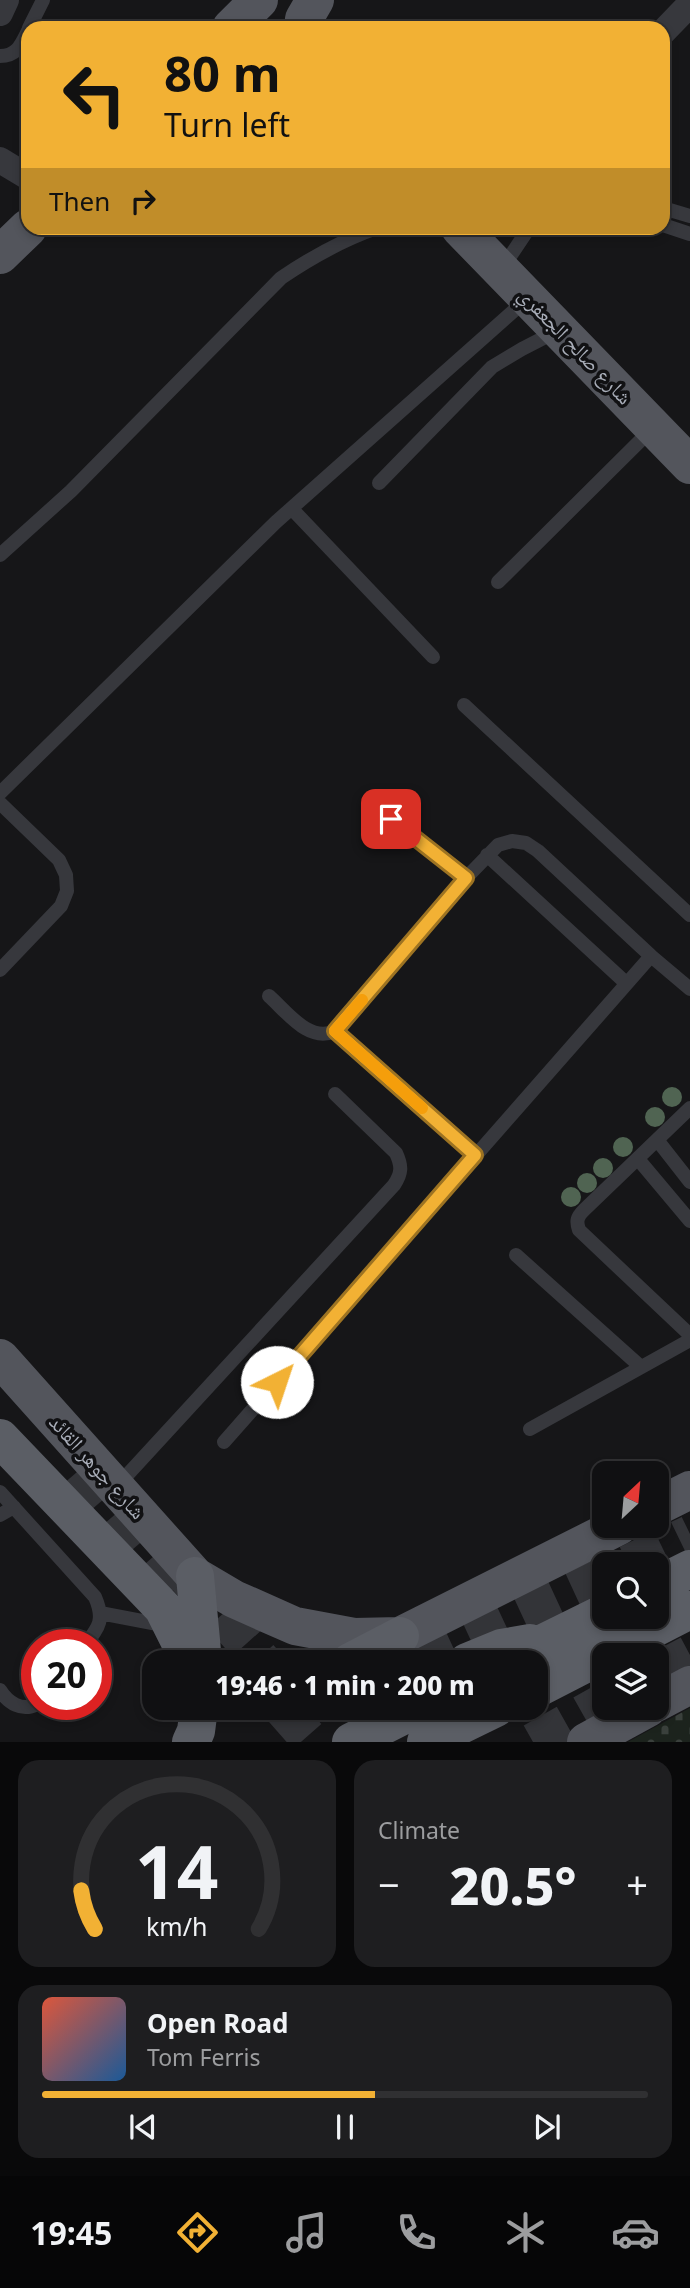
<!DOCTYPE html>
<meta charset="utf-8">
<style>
body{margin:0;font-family:"Noto Sans","Noto Naskh Arabic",sans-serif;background:#1e1e20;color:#f1f3f6;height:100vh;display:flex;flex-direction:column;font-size:26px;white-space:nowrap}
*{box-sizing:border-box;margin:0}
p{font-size:23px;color:#9c9d9f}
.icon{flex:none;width:38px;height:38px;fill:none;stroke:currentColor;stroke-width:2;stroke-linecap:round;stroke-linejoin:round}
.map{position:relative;height:1742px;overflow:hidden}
.details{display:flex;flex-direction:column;gap:18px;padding:18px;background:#09090a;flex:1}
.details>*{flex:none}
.top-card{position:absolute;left:21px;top:21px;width:649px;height:214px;border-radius:21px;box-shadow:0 4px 10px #0003,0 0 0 2px #303032;background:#f2b134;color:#111;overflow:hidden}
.needle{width:46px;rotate:26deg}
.controls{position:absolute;left:592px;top:1461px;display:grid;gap:14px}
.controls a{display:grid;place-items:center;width:77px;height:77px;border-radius:14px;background:#101012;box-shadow:0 4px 10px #0003,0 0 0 2px #303032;font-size:35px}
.speed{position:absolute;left:21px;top:1629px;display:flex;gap:14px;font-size:35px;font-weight:700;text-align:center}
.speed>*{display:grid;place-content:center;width:91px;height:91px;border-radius:50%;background:#101012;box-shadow:0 4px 10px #0003,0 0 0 2px #303032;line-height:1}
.speed .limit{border:10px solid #d22;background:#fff;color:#111}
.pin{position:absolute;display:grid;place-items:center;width:60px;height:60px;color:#fff;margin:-30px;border-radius:14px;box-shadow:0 4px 10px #0006}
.me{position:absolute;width:77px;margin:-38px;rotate:41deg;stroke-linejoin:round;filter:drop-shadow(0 0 5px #0008)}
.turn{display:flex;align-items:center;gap:24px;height:147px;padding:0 28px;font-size:32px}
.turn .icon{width:91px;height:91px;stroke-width:2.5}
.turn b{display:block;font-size:49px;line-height:60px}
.then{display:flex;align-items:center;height:66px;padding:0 28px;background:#0003;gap:14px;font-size:26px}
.big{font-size:52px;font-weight:800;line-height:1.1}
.details .card{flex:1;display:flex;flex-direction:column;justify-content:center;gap:10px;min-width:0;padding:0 24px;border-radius:21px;background:#1e1e20}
.details .dial{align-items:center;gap:0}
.dial svg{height:182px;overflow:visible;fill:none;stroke:#303032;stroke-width:7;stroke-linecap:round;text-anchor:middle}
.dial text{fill:#f1f3f6;stroke:none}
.song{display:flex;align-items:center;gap:21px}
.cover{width:84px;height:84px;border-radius:10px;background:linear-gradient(135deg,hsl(10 70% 55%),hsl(210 70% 35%))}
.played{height:7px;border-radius:4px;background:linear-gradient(90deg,#f2b134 55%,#303032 55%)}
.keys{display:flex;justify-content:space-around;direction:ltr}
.heat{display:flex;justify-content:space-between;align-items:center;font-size:38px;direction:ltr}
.details .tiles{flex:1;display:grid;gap:18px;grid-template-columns:1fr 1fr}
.card:last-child{grid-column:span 2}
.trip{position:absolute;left:142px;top:1650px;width:406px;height:70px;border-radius:21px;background:#101012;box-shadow:0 4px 10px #0003,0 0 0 2px #303032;font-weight:800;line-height:70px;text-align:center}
.dock{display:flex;height:112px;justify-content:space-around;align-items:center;background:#060607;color:#9c9d9f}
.dock .icon{width:49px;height:49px}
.dock .active{color:#f2b134}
.dock b{font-size:32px;color:#f1f3f6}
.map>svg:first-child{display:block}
.cemetery{fill:url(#cemetery-stones)}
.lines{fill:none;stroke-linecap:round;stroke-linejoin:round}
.primary-tunnel{stroke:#333438;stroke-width:38;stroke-dasharray:38 19;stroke-linecap:butt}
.service{stroke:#37383d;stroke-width:14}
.minor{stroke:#37383d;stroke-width:26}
.primary{stroke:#53555c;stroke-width:38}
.trunk{stroke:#5b5e65;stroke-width:38}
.tree{fill:#506452}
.route-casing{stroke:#9d7322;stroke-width:18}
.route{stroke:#f2b134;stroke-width:12}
.slow{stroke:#f59e0b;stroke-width:12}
.labels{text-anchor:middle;stroke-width:7;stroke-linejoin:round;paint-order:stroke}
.street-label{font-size:21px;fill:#a8adb8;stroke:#111113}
</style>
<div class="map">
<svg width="690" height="1742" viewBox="0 0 690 1742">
<defs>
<pattern id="cemetery-stones" width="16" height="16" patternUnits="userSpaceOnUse" patternTransform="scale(1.75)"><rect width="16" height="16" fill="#1c231d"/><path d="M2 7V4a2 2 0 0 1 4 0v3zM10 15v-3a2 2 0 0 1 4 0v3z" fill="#3a403c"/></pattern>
</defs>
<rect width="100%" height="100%" fill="#161618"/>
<path class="cemetery" d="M690,1708V1742H628Z"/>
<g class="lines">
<path class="primary-tunnel" d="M77,1472L191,1604
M628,1564L690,1534
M183,1573L263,1662
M418,1662L604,1576
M656,1672L690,1654
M282,1708L312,1742
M533,1742L604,1702"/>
<path class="service" d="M29,28L43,0
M0,56C17,56 21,45 28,31
M663,208L690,216
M663,225L690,234
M501,270L529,228
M379,483L492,367L522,349L557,331
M292,509L433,657
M0,555L71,491L281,278C312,257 342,240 377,228
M498,582L653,428
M464,705L690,915
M0,793L276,522L527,299
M0,803L59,860L66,875L67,891L61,906L0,970
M391,819L466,878
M487,855L626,983
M269,996C288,1013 309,1043 335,1031L466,878L498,845L512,841L526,843L538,851L651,956L690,989
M335,1031L475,1155
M690,1108L584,1210C577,1217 576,1221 579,1230L690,1335
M658,1141L690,1182
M638,1159L690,1221
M516,1255L641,1367
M530,1429L690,1340
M224,1442L651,956
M118,1485L394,1185C402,1173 402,1166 396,1153L335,1094
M0,1492L95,1597C105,1620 99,1627 85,1645
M0,1515L14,1507
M100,1613L168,1626
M0,1690C8,1703 22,1712 37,1704"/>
<path class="minor" d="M0,13L6,0
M663,32L690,4
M0,160L28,177"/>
<path class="primary" d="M231,28L259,0
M303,28L304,19L315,0
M460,228L690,465
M0,255L28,228
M0,1358L195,1576L234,1599L295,1626L354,1637L400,1636L619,1526
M656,1507L690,1490
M656,1703L690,1685
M586,1742L648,1708"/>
<path class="trunk" d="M0,1438L163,1608L190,1662
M195,1576L203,1662
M656,1586L690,1569
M350,1662L400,1636
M467,1662L501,1648L530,1643
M505,1662L604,1613
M536,1689L690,1610
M191,1742L196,1731L199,1708
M351,1742L418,1708
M426,1742L496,1708"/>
</g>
<g class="tree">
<circle cx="672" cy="1097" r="10"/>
<circle cx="655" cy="1117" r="10"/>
<circle cx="623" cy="1147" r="10"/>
<circle cx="603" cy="1168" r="10"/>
<circle cx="587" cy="1183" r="10"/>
<circle cx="571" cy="1197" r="10"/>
</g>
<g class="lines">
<g class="route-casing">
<path id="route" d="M277,1382L475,1155L335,1031L466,878L391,819"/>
</g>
<use href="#route" class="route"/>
<path class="slow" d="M362,1000L335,1031L422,1108"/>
</g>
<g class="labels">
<g class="street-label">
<text transform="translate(575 346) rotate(46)" y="7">شارع صالح الجعفري</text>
<text transform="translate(97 1467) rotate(48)" y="7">شارع جوهر القائد</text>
</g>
</g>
</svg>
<div class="controls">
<a><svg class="needle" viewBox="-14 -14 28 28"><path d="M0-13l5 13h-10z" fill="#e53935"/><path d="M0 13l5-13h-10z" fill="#9c9d9f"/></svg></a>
<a><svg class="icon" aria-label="search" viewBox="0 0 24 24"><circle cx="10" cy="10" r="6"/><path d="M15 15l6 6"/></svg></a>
<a><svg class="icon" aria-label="layers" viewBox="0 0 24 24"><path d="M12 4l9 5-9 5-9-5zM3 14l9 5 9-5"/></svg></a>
</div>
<div class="speed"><div class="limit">20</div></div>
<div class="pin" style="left:391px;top:819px;background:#d93025"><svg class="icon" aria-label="arrive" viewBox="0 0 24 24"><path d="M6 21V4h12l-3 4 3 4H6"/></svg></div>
<svg class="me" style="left:277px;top:1382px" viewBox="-20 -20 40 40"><circle r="19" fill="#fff"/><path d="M0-13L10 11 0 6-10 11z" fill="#f2b134"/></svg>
<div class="trip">19:46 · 1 min · 200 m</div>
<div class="top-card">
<div class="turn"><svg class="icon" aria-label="left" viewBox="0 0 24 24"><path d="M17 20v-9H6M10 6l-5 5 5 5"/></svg><div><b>80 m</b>Turn left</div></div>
<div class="then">Then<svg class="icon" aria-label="right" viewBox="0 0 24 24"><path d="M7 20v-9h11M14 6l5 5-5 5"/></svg></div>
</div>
</div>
<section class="details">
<div class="tiles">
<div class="card dial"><svg viewBox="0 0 100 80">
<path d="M14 69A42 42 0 1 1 86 69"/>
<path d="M14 69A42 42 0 0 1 8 52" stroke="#f2b134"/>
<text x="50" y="56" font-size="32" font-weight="700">14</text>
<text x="50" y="72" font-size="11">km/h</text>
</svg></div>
<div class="card"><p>Climate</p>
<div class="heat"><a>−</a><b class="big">20.5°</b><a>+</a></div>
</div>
<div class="card">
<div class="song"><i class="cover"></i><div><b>Open Road</b><p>Tom Ferris</p></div></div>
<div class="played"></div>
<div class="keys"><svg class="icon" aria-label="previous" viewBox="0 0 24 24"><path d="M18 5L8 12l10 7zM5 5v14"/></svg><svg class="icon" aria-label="pause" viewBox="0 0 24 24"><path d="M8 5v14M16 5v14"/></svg><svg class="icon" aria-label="next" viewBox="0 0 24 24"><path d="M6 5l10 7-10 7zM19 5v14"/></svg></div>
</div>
</div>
</section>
<nav class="dock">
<b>19:45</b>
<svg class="icon active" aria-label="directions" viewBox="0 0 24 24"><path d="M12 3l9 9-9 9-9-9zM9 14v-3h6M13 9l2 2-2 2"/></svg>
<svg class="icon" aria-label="music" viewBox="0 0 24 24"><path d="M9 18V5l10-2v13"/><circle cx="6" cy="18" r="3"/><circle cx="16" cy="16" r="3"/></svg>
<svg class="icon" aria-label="phone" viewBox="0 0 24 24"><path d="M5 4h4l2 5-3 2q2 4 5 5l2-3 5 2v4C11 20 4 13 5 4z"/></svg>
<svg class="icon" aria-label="climate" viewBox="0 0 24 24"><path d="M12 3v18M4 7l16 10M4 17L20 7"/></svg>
<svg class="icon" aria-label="car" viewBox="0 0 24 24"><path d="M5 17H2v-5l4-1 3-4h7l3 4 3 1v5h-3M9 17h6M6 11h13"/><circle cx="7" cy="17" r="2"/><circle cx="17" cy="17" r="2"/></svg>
</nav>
